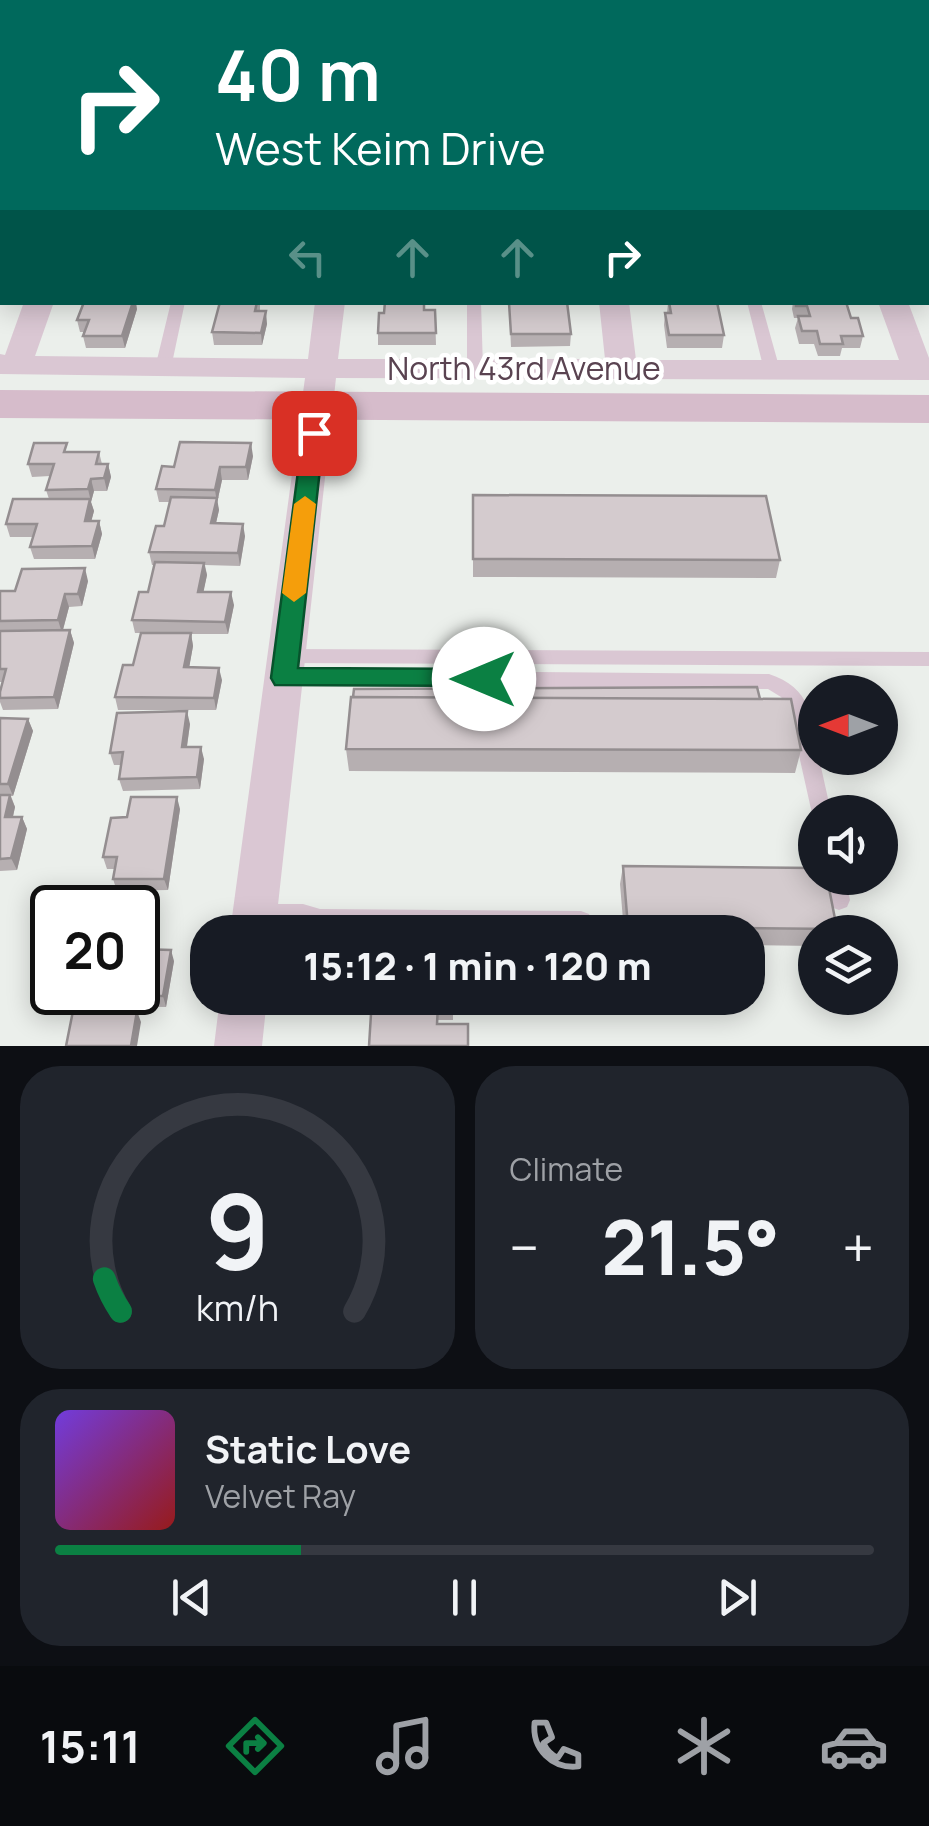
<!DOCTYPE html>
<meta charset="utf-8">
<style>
body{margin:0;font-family:Manrope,sans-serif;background:#20242c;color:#f1f3f6;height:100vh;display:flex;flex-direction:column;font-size:38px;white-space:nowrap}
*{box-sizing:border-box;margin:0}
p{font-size:32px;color:#9ea1a6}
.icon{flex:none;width:55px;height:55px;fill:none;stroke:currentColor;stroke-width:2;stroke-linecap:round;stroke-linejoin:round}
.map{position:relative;height:1046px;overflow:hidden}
.panel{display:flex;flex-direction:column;gap:20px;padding:20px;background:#0d0f14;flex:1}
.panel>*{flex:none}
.banner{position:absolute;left:0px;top:0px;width:930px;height:305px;box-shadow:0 5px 25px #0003;background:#00695c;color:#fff;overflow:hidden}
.needle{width:65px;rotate:270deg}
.buttons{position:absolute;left:798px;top:675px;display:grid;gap:20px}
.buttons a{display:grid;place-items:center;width:100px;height:100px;border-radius:50%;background:#171b24;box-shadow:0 5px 25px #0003;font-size:50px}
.speed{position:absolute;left:30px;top:885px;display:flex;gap:20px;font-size:50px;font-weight:700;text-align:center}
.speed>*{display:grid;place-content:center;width:130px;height:130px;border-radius:50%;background:#171b24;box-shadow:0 5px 25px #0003;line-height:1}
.speed .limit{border:5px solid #111;border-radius:15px;background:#fff;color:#111}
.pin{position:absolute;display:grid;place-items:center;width:85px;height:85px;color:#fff;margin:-42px;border-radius:20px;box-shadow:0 5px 15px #0006}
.me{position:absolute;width:110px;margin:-55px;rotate:270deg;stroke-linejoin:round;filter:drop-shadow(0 0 8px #0008)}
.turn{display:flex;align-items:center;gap:35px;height:210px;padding:0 50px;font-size:45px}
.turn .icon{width:130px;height:130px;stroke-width:2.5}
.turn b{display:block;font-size:70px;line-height:85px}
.lanes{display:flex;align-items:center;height:95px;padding:0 50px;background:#0003;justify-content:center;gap:50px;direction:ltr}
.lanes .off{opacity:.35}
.big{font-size:75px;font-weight:800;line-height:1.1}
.panel .card{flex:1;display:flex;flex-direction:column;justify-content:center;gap:15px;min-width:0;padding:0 35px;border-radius:40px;background:#20242c}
.panel .dial{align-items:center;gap:0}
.dial svg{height:260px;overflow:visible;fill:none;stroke:#363941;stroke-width:7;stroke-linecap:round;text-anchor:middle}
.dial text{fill:#f1f3f6;stroke:none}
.song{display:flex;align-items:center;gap:30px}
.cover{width:120px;height:120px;border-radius:15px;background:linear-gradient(135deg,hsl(260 70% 55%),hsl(0 70% 35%))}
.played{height:10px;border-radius:5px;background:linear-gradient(90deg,#0b8043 30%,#363941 30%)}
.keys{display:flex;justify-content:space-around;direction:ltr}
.heat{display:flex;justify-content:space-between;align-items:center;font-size:55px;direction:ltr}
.panel .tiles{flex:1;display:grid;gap:20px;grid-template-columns:1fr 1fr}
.card:last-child{grid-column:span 2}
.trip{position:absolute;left:190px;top:915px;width:575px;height:100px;border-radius:40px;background:#171b24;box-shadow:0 5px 25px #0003;font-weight:800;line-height:100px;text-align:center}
.tab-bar{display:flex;height:160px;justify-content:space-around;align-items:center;background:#090b0e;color:#9ea1a6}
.tab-bar .icon{width:70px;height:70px}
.tab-bar .on{color:#0b8043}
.tab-bar b{font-size:45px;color:#f1f3f6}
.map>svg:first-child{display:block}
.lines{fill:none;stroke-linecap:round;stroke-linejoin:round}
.service{fill:#dac7d3;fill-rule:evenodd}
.minor{fill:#dac7d3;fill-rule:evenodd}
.secondary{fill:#d6bccb;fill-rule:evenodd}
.wall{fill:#b6afb1}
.shaded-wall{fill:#948e90}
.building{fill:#d4cbce;stroke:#948e90;stroke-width:2.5}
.route{fill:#0b8043;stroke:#07532c;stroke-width:2.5}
.slow{fill:#f59e0b}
.labels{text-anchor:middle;stroke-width:9;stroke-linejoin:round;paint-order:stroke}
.street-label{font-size:32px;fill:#5a4351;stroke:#fff}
</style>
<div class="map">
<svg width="929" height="1046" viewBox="0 0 929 1046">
<rect width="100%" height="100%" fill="#ebefeb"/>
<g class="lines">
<path class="service" d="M465,0H475V2H465Z
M671,0H681L682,2H672Z
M928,42H929V48H928Z
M2,75V87L0,88V76Z
M928,85L929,86V96L928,95Z
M171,302H185L171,368L163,373L155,368Z
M467,302H481L483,369L475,374L467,369Z
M747,302H761L780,370L777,373H767L764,370Z
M286,649L929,652V666L286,663L279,661L276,656L279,651Z
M284,670L769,674C810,687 815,718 815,758H819L831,812H815V819L813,818L788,706L781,697L768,689L284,686L277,683L274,678L277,673Z
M823,878H845L850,900L847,907L839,910L831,907Z
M257,904H303L320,909L581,911L589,914L592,921L589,928L581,931L320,929C297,922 271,929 249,921L246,914L249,907Z"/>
<path class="minor" d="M352,0H374V2H352Z
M562,0H584L585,2H563Z
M778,0H800V2H778Z
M24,302H54L35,356L308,359L315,302H345L338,359H605L599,302H629L636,360H899L878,302H908L929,358V380L336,378L275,932H230L305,378L0,374V354L5,355Z
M220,998H267L262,1046H214Z"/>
<path class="secondary" d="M0,390L929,395V423L0,418Z"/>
</g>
<path class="wall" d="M712,0H749V2H713Z
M2,135V236H0V140Z
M220,302H260V311L267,324L262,345H214L212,332Z
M661,302H717L724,335L722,348H667L664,325L665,313H667L668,303Z
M793,302H846L851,318L863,336L860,348H842L840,356H818L814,344H799L795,328L798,318H794L792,309Z
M509,303L571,334L570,346L511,347Z
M137,309L125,348H86L83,336L84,332H80L77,320Z
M424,310H435L436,345H378V333L384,313Z
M70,452H99L102,464H108L111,477L107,491H94L91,502L94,511L91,521H99L102,534L95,559H34L30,547L33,537H10L6,524L49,499L46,490L50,476L32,477L28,464Z
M253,456L248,480H222L217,503L219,510L216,523L245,536L240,566L205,565L207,575L203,592L234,605L228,634H191L193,646L189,667L222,680L216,710H118L115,697L133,665L141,633H135L132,620L148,592L155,565H152L149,552L164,526L170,502H159L156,489L174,467Z
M473,495L780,560L776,578L473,577Z
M88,581L82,606L69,607L63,630H70L74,643L58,709L3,710L0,702V692L3,682H0V591H15Z
M353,697L760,699L801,750L795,773L349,771L346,749Z
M0,718L28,719L33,731L13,796H11L15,807L13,817H22L27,829L17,870L0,871Z
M190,724L187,747L204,759L200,789L123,791L119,779L121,765H114L110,753Z
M180,809L168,890L117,891L113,879L115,869H107L103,857Z
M623,866L837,929L836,932H815V946L748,945V932H624L620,884Z
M174,961L166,1007L46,1005L41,994Z
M328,998H453V1020H438L371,1004H329Z"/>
<path class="shaded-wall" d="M0,250L2,265L0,272Z
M133,302H136L137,309L125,348L122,336Z
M266,311L267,324L262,345L261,333Z
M251,443L253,456L248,480L246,467Z
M108,464L111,477L107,491L104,478Z
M220,467L222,480L217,503L215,490Z
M91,479L94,491L91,502L88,489Z
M217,498L219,510L213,536L211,523Z
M90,499L94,511L88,534L85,521Z
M99,521L102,534L95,559L92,546Z
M243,524L245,536L240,566L238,553Z
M204,563L207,575L201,604L198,592Z
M85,568L88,581L82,606L78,594Z
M231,592L234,605L228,634L225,622Z
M65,594L69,607L62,633L58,620Z
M70,630L74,643L58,709L54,697Z
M191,633L193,646L187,680L184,667Z
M219,668L222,680L216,710L214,698Z
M187,711L190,724L185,759L182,747Z
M28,719L33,731L13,796L8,784Z
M201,747L204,759L200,789L197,777Z
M10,795L15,807L10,829L5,817Z
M177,797L180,809L168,890L164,879Z
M22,817L27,829L17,870L11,858Z
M138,904L141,915L138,935L137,908Z
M171,950L174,961L166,1007L163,996Z
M137,1011L141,1022L137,1046H131Z"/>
<path class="building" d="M68,0H105L104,2H67Z
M181,0H221L220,2H180Z
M274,0H307V2H273Z
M401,0H434L440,1V2H401Z
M506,0H538V2H497V1Z
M609,0H643L644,2H610Z
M819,0H862L863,2H820Z
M885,1H929V18H928V2H886Z
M1,167H2V197H0Z
M928,177H929V208H928Z
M0,204H2V224H0Z
M928,214H929V248H928Z
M84,302H133L122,336H83L89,320H77Z
M220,302H257L255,311H266L261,333L212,332Z
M385,302H424V310H435L436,333H378L379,313H384Z
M567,302L571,334H511L509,303Z
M669,302H717L724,335H669L665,313H671Z
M796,302H846L851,318H858L863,336H841L843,344H820L817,331H802L798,316H810L807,306H796Z
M180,442L251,443L246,467H220L215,490L156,489L162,466L174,467Z
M34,443H67L64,452H99L96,464H108L104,478L91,479L88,489L46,490L54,464H28Z
M473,495L766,496L780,560L473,559Z
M171,497L217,498L211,523L243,524L238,553L149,552L156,526H164Z
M13,499H90L85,521H99L92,546L30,547L37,524H6Z
M155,562L204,563L198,592H231L225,622L132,620L139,592H148Z
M85,568L78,594H65L58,620L0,621V591H15L22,569Z
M70,630L54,697L0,698V692L6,669H0V631Z
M141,633H191L184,667L219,668L214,698L115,697L123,665H133Z
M757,687L760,699L353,697L354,689Z
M351,697L791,699L801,750L346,749Z
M187,711L182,747H201L197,777L119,779L123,752L110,753L117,713Z
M0,718L28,719L8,784H0Z
M0,795H10L5,817H22L11,858L0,859Z
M131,797H177L164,879H113L117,857H103L111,818L127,817Z
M623,866L815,868V878H827L837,929L628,927Z
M80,903L138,904L137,908H78Z
M332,928L454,929V932H332Z
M52,947V992H138V949L171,950L163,996L41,994Z
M372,998H453L452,1004H438L437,1024H468V1046H369Z
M73,1011H137L131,1046H66Z"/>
<path class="route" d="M314,426L324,433L298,668L484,669L492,672L496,679L492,686L275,685L271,678L303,433Z"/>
<path class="slow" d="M305,496L316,504L306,593L294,602L282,593L294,504Z"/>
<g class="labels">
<g class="street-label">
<text x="524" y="380">North 43rd Avenue</text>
</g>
</g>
</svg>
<div class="buttons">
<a><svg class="needle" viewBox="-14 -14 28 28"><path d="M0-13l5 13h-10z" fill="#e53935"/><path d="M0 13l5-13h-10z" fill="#9ea1a6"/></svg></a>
<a><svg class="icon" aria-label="sound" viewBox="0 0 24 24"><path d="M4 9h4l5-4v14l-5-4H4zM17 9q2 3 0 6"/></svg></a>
<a><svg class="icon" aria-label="layers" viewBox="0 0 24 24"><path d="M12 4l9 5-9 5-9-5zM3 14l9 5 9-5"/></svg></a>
</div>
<div class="speed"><div class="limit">20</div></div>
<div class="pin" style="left:314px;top:433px;background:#d93025"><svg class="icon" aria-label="arrive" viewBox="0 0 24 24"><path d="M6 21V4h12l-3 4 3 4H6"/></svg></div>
<svg class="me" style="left:484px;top:679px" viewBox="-20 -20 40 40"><circle r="19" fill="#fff"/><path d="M0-13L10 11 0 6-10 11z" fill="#0b8043"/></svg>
<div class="trip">15:12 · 1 min · 120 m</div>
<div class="banner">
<div class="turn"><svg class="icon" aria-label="right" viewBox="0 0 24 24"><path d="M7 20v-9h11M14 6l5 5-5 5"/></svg><div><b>40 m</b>West Keim Drive</div></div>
<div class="lanes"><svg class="icon off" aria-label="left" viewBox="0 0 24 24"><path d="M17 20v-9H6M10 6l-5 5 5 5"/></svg><svg class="icon off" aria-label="ahead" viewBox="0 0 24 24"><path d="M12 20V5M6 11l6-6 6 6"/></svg><svg class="icon off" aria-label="ahead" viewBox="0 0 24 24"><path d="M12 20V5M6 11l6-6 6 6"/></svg><svg class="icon" aria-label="right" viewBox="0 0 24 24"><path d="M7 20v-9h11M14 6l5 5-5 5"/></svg></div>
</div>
</div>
<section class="panel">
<div class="tiles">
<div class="card dial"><svg viewBox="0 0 100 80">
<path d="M14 69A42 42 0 1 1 86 69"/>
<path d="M14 69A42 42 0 0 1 9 59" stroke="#0b8043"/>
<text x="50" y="56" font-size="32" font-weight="700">9</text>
<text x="50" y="72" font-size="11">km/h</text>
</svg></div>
<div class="card"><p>Climate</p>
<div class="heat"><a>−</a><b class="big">21.5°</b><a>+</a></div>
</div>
<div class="card">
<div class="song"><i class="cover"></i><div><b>Static Love</b><p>Velvet Ray</p></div></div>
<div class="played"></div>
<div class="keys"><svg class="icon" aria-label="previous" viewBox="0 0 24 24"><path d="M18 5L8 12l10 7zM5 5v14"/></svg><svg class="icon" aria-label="pause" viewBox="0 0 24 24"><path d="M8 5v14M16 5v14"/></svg><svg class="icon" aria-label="next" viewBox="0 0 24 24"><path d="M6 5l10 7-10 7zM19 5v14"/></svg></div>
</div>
</div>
</section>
<nav class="tab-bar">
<b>15:11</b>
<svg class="icon on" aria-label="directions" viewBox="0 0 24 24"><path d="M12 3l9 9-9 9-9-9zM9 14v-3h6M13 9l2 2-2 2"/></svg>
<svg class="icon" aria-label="music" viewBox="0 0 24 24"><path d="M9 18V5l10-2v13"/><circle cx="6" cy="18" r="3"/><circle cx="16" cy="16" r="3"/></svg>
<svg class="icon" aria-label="phone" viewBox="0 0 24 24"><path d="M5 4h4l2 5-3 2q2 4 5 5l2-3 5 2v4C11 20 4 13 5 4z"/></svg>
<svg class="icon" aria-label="climate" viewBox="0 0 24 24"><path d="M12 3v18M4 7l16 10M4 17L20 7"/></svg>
<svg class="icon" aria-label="car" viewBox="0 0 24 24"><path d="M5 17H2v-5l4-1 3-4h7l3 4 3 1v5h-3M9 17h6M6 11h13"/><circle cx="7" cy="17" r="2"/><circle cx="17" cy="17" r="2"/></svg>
</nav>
